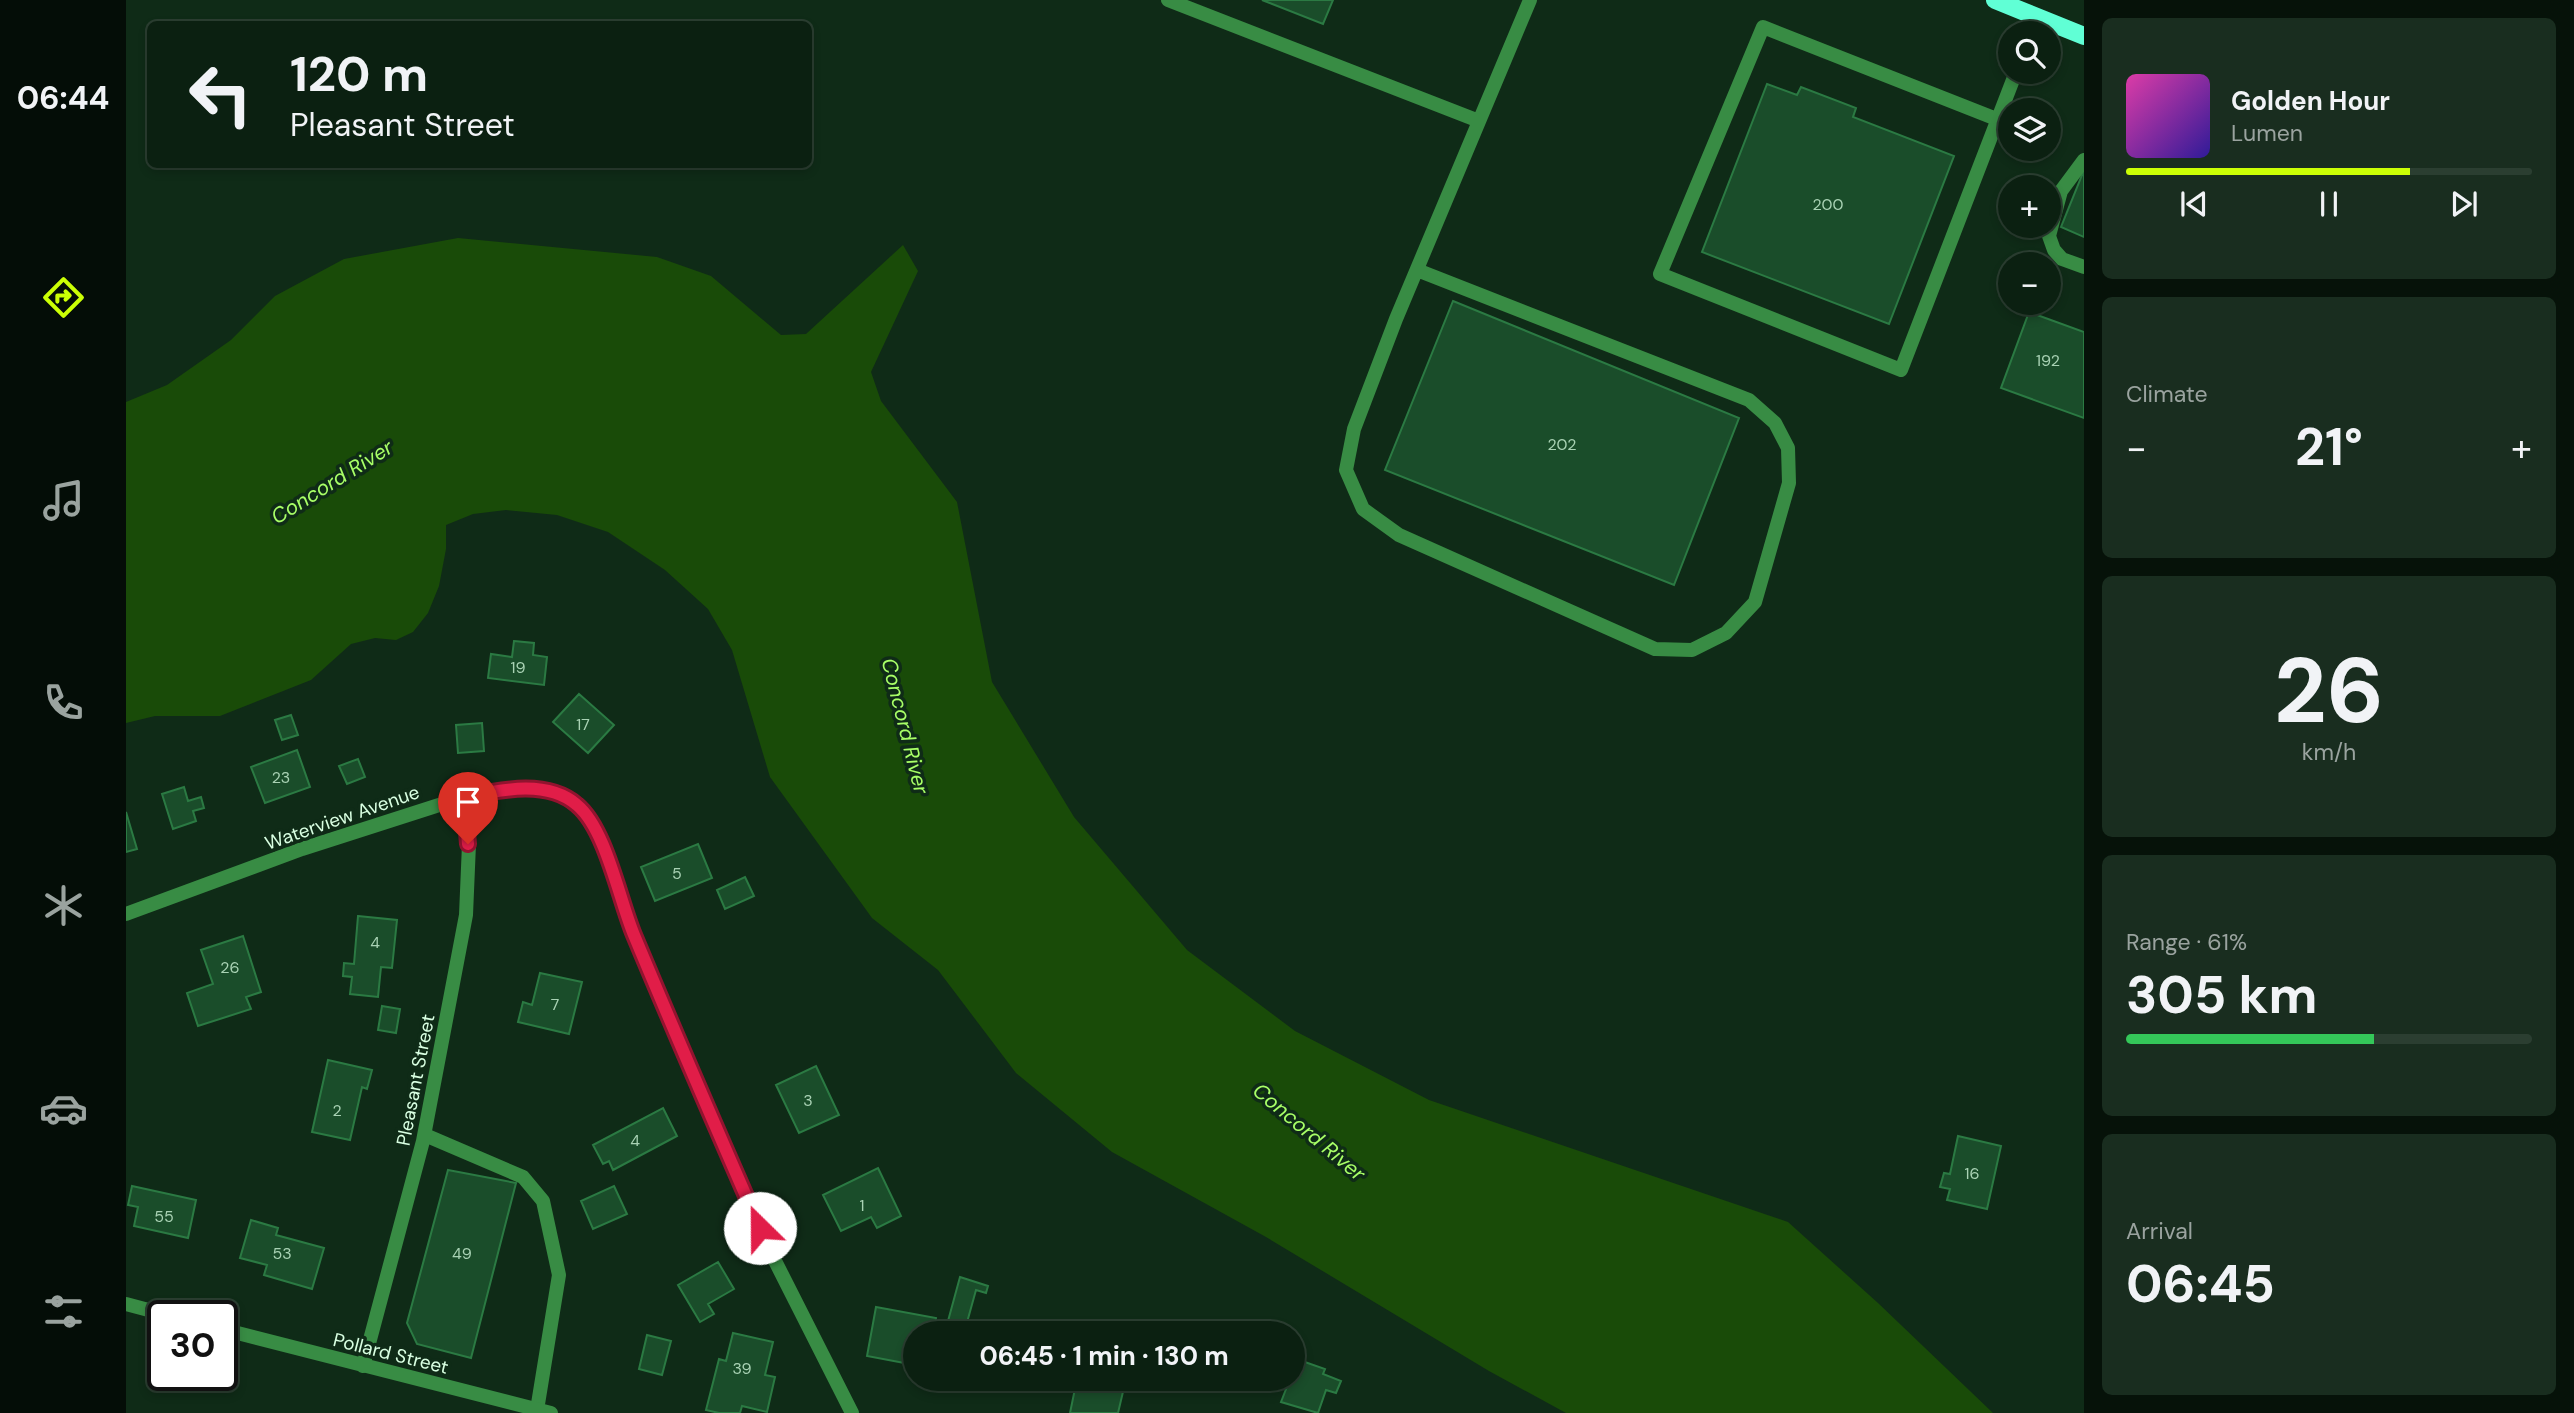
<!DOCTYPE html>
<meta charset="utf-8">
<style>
body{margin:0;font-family:"DM Sans",sans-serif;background:#192d1f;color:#f1f3f6;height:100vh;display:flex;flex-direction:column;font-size:26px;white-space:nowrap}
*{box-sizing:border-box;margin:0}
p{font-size:23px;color:#9aa39f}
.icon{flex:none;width:38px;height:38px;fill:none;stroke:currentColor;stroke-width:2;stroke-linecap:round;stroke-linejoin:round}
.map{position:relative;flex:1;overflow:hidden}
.side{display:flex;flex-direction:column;gap:18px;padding:18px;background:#061209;width:490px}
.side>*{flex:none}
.banner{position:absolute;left:21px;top:21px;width:665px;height:147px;border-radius:10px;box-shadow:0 4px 10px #0003,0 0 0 2px #2b3e31;background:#0b2011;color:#f1f3f6;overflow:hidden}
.fabs{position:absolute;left:1872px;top:21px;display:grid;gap:14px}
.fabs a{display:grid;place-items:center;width:63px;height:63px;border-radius:50%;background:#0b2011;box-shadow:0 4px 10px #0003,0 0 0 2px #2b3e31;font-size:35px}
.speed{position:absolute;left:21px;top:1300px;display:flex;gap:14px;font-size:35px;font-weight:700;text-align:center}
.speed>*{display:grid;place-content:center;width:91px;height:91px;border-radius:50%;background:#0b2011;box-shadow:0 4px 10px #0003,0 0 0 2px #2b3e31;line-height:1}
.speed .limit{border:4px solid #111;border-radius:10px;background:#fff;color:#111}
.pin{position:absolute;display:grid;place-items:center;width:60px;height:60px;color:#fff;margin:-72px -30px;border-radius:50% 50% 50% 0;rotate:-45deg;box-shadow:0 0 7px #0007}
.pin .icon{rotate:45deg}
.me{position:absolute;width:77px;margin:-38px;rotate:337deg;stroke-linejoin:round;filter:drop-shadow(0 0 5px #0008)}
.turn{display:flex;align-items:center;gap:24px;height:147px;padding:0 28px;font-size:32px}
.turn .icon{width:91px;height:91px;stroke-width:2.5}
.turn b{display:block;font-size:49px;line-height:60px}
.big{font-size:52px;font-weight:700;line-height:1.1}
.side .card{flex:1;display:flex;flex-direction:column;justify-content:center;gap:10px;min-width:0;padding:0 24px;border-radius:10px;background:#192d1f}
.side .dial{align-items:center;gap:0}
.dial b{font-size:91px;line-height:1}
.song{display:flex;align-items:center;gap:21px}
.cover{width:84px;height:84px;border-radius:10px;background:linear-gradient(135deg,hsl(320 70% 55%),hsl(250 70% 35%))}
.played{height:7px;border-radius:4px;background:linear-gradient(90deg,#cbff05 70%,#2b3e31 70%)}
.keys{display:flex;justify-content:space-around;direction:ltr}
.heat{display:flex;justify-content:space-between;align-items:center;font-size:38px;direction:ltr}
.charge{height:10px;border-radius:5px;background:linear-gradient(90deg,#34c759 61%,#2b3e31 0)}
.trip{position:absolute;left:777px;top:1321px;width:402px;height:70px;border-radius:35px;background:#0b2011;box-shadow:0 4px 10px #0003,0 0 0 2px #2b3e31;font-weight:700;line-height:70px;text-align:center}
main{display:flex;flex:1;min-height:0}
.menu{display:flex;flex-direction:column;width:126px;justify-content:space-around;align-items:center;background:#040d07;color:#9aa39f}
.menu .icon{width:49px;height:49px}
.menu .on{color:#cbff05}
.menu b{font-size:32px;color:#f1f3f6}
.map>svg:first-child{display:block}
.water{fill:#194b08}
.building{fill:#1a4d2a;stroke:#2b7a43;stroke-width:2}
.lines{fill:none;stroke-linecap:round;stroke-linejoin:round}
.service{stroke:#388c44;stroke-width:14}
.minor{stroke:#388c44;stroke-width:14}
.tertiary{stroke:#388c44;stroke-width:14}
.primary{stroke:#60ffd5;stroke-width:18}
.route-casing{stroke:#92132f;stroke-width:18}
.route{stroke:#e11d48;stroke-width:12}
.labels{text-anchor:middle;stroke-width:7;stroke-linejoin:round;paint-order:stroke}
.number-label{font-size:16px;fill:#a9d2b4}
.street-label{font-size:19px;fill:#d9ffe2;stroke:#0f2b17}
.water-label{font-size:21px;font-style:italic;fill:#a8ff67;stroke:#0f2b17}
</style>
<main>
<nav class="menu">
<b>06:44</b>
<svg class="icon on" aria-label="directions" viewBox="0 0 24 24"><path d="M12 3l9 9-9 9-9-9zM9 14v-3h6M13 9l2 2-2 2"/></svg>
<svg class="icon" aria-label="music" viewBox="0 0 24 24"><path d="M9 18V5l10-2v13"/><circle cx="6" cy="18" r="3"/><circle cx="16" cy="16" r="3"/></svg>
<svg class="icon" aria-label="phone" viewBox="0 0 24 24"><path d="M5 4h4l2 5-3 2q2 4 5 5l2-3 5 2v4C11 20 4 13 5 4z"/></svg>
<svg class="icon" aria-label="climate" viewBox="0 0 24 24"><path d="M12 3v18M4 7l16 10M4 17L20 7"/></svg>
<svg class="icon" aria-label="car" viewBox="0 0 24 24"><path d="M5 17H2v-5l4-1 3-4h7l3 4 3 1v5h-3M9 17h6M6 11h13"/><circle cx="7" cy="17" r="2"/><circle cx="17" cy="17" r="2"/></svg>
<svg class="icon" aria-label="filters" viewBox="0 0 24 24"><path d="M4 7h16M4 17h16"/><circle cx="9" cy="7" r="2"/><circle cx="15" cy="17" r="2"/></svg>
</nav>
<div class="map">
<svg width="1958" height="1413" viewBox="0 0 1958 1413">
<rect width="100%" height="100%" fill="#0f2b17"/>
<path class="water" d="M332,238L531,257L585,276L655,335L680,334L777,245L792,271L745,372L755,401L831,502L866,682L948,817L1061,950L1169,1031L1303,1100L1662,1222L1752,1303L1867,1413H1440L1363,1371L1140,1237L986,1152L890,1073L812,970L746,918L644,777L606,650L582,609L539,570L482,532L431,515L380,510L347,514L320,525V549L313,586L302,613L287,632L270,640L249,638L225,644L185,680L94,716H29L0,723V402L41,385L105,340L149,296L218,259Z"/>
<path class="building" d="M1136,0H1207L1197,24Z
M1641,84L1671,95L1675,87L1730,108L1727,117L1828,156L1763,324L1576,252Z
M1958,170V237L1935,227Z
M1327,301L1613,418L1548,585L1259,470Z
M1903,312L1958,332V418L1875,388Z
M388,641L408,643L407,655L421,657L418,685L362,678L365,654L386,657Z
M453,694L488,725L462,753L427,722Z
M165,715L172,735L156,740L149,720Z
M356,723L358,751L332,753L330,725Z
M171,750L184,787L139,803L125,767Z
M232,759L239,777L221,784L213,766Z
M58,787L62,801L75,797L78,808L67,811L70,821L47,829L36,794Z
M0,812L11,849L0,852Z
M572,844L586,878L529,901L515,867Z
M619,877L628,896L599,909L591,890Z
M232,916L271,920L266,968L255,967L252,997L224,994L226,977L217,976L218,963L228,964Z
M117,936L135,992L120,997L125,1009L72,1026L61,993L87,984L75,950Z
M414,973L456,982L443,1034L392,1022L397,1002L406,1005Z
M256,1006L274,1009L270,1033L252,1030Z
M202,1060L246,1070L241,1089L236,1087L224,1140L186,1132Z
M690,1066L713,1115L673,1133L650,1085Z
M537,1108L551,1136L487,1170L483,1161L477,1164L467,1145Z
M1832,1136L1875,1146L1861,1209L1821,1200L1824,1189L1814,1187L1818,1173L1824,1174Z
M752,1168L775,1216L751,1228L745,1217L715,1231L697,1195Z
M322,1170L390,1183L345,1358L291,1344L281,1323Z
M6,1186L70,1200L62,1238L8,1226L12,1207L2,1205Z
M488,1186L501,1214L467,1229L455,1201Z
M125,1220L152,1228L150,1235L198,1248L186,1289L138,1275L141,1265L114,1258Z
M592,1262L608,1289L582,1304L588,1314L574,1322L552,1285Z
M834,1277L862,1286L860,1293L850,1290L840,1326L822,1321Z
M750,1307L810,1318L808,1334H789V1365L741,1356Z
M607,1333L647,1342L639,1375L649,1377L641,1412L616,1406L614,1413H593L580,1410L593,1359L600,1361Z
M521,1335L545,1341L536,1375L513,1369Z
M1176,1361L1199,1369L1197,1374L1215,1381L1210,1393L1200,1390L1192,1413L1155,1402L1164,1379H1167L1169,1365L1174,1367Z
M951,1379H1000L992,1413H944Z"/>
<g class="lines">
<path class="service" d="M1042,0L1353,121
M1904,33L1910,17
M1873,120L1637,27L1534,274L1775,370L1890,72
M1958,160L1935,191L1923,236L1928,250L1936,259L1958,267
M1291,270L1623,400L1649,423L1662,448L1663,483L1629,602L1600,633L1566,650L1529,649L1273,535L1237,509L1220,470L1228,429L1270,319L1404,0
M299,1135L397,1177L417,1201L433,1275L411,1410"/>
<path class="minor" d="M0,914L176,849L338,797L368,791L413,789L433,794L451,805L467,824L477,847L507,933L641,1245L726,1413
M237,1366L297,1141L340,915L343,844L338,797"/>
<path class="tertiary" d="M0,1304L45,1316
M96,1329L425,1413"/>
<path class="primary" d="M1869,0L1958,36"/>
</g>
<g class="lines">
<g class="route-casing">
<path id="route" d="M342,844L338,797C374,790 421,779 451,805C480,829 493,899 508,935C549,1033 591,1130 634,1228"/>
</g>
<use href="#route" class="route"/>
</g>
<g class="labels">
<g class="number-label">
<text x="1702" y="210">200</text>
<text x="1922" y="366">192</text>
<text x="1436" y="450">202</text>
<text x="392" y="673">19</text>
<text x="457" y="730">17</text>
<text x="155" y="783">23</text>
<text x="551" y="879">5</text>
<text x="249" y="948">4</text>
<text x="104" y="973">26</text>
<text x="429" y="1010">7</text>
<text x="682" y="1106">3</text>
<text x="211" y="1116">2</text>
<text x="509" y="1146">4</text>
<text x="1846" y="1179">16</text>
<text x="736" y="1211">1</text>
<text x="38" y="1222">55</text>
<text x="156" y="1259">53</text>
<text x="336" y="1259">49</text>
<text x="616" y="1374">39</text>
</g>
<g class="street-label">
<text transform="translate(216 817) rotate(-19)" y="7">Waterview Avenue</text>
<text transform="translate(289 1080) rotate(-79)" y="7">Pleasant Street</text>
<text transform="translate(265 1353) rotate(14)" y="7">Pollard Street</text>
</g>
<g class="water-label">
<text transform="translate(206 482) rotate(-32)" y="7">Concord River</text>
<text transform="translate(779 726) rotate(76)" y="7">Concord River</text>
<text transform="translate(1183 1132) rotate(40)" y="7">Concord River</text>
</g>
</g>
</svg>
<div class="fabs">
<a><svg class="icon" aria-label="search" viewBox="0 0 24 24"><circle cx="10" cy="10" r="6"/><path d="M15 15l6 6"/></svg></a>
<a><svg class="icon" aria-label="layers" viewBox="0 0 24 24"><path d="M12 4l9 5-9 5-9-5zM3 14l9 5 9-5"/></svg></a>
<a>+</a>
<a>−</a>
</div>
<div class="speed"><div class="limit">30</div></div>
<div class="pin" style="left:342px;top:844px;background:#d93025"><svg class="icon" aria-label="arrive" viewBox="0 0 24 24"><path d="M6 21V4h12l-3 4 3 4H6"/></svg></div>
<svg class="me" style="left:634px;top:1228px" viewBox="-20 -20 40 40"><circle r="19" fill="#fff"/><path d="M0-13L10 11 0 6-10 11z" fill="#e11d48"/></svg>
<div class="trip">06:45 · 1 min · 130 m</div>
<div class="banner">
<div class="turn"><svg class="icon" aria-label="left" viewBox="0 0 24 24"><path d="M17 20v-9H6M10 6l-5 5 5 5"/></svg><div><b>120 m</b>Pleasant Street</div></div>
</div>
</div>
<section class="side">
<div class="card">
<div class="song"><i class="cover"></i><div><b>Golden Hour</b><p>Lumen</p></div></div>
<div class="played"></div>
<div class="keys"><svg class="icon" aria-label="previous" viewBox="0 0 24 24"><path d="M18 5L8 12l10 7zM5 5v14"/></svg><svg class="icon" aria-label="pause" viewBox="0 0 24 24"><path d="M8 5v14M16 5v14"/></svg><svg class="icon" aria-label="next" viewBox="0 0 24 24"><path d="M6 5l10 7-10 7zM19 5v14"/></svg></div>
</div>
<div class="card"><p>Climate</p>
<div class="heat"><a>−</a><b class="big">21°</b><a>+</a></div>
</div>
<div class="card dial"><b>26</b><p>km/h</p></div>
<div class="card"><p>Range · 61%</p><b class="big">305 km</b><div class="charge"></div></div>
<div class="card"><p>Arrival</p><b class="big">06:45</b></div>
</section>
</main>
